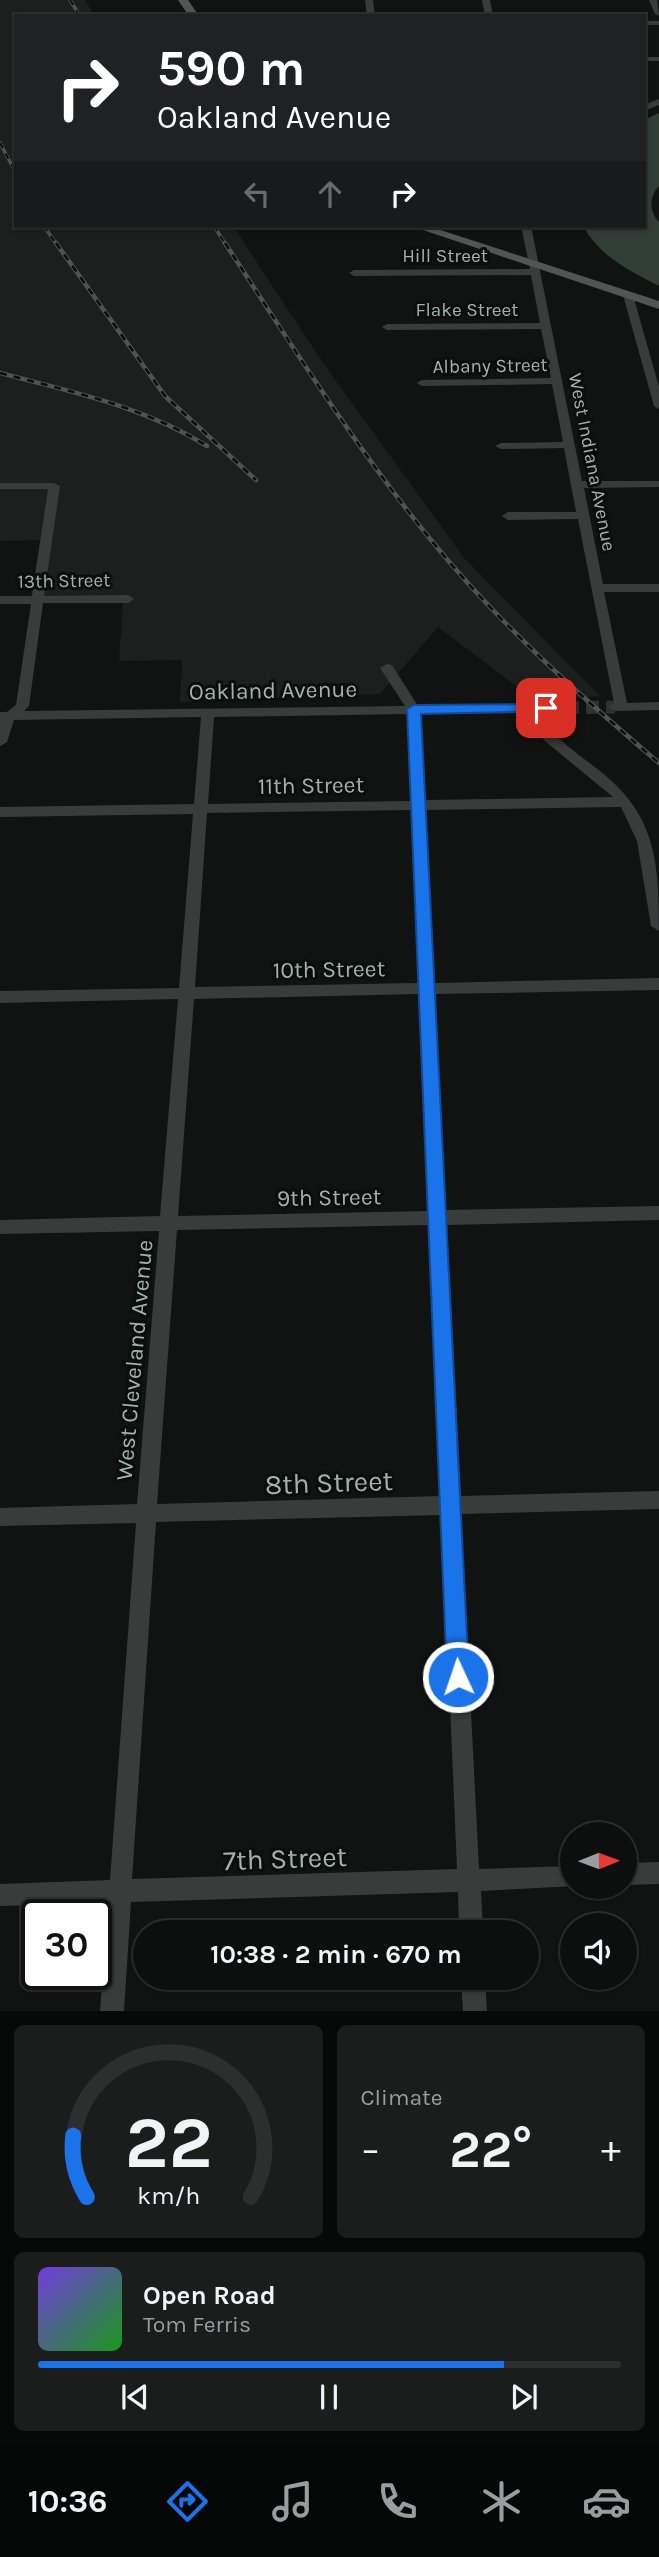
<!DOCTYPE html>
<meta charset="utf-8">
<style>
body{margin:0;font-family:Karla,sans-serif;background:#1b1c1c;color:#f1f3f6;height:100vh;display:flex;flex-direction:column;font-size:26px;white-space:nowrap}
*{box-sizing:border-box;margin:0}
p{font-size:23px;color:#9a9c9e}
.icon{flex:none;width:38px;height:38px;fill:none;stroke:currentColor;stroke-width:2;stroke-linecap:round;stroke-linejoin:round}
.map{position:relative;height:2011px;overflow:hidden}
.drawer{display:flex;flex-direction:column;gap:14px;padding:14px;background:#070808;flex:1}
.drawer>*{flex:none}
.banner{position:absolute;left:14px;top:14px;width:632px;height:214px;border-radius:0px;box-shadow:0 2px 5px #0004,0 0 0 2px #2d2e2e;background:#202124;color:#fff;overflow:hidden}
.needle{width:46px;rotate:89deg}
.controls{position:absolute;left:560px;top:1822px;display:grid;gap:14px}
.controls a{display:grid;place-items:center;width:77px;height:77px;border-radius:50%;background:#0d0e0e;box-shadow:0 2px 5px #0004,0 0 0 2px #2d2e2e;font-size:35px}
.speed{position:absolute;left:21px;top:1899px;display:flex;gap:14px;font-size:35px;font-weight:700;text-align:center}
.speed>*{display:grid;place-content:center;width:91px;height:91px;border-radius:50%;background:#0d0e0e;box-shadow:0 2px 5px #0004,0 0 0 2px #2d2e2e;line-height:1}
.speed .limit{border:4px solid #111;border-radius:10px;background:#fff;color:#111}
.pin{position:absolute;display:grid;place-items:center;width:60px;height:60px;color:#fff;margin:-30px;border-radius:14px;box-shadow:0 4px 10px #0006}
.me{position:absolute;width:77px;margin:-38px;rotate:357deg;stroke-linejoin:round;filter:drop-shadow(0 0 5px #0008)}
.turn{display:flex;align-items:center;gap:24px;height:147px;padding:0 28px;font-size:32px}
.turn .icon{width:91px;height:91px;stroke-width:2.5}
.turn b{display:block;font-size:49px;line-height:60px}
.lanes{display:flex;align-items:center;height:66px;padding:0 28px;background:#0003;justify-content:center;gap:35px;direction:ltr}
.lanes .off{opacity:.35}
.big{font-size:52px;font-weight:700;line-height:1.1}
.drawer .card{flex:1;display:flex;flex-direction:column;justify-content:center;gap:10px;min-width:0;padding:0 24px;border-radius:10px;background:#1b1c1c}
.drawer .dial{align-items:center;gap:0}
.dial svg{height:182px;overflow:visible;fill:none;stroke:#2d2e2e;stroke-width:7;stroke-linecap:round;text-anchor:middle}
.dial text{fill:#f1f3f6;stroke:none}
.song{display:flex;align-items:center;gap:21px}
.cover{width:84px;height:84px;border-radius:10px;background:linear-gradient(135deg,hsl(260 70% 55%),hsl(120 70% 35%))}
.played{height:7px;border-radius:4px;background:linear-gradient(90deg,#1a73e8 80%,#2d2e2e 80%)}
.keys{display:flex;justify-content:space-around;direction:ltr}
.heat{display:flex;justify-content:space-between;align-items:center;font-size:38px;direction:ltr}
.drawer .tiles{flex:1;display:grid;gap:14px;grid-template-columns:1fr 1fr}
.card:last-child{grid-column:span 2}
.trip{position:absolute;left:133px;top:1920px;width:406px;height:70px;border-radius:35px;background:#0d0e0e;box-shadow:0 2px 5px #0004,0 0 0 2px #2d2e2e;font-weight:700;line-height:70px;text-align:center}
.tab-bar{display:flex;height:112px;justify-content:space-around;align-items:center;background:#050606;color:#9a9c9e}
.tab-bar .icon{width:49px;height:49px}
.tab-bar .selected{color:#1a73e8}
.tab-bar b{font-size:32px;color:#f1f3f6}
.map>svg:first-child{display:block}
.built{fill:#1d1f1f}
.water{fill:#303e36}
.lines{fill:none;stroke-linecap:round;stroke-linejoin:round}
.minor-tunnel{stroke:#2e3331;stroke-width:13;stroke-dasharray:13 7;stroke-linecap:butt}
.minor{fill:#383c3b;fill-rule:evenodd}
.major{fill:#4f5654;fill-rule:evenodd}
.rail-far1-casing{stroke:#4e5452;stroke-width:3.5}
.rail-casing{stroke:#4e5452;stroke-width:4.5}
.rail-far1{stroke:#0c0d0d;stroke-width:2;stroke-dasharray:6;stroke-linecap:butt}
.rail{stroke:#0c0d0d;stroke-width:2.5;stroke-dasharray:7;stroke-linecap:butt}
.route{fill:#1a73e8;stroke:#114b97;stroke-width:2}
.labels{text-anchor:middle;stroke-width:6;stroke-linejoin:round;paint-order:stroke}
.far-street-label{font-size:19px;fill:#a4b2ad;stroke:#0c0d0d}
.street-label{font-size:23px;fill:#a4b2ad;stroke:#0c0d0d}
.near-street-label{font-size:28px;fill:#a4b2ad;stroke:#0c0d0d}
</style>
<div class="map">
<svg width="659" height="2011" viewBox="0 0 659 2011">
<rect width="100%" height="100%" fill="#111312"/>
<path class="built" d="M0,0H85L95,16H16V226H233L325,366L465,559L600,696L536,701L438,627L380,694L180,702L182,660L119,661L123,601L30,603L40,540L0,541Z"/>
<path class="water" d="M659,113V186C649,196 649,212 659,222V286C628,270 601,257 583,226H644V120Z"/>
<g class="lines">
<path class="minor-tunnel" d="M546,708L615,707"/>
<path class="minor" d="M365,0H373L375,16H367Z
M482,0H490L493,16H485Z
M649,0H657L659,16L655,14Z
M644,21H659V25H644Z
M644,57H659V61H644Z
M659,99V105L644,111V105Z
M521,226H531L582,481H659V487L584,488L603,584H659V592H604L627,703L659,702V710L615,711L608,707L614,703L578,519L508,520L502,516L508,512H576L564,448L501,449L495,446L501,443L563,442L552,384L422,386L417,383L422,380L551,378L541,329L387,330L382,327L387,324L540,323L531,275L354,276L349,273L354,270L530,269Z
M628,292L633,295L659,387V409L654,406L623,295Z
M0,483H54L60,486L44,596L128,595L134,599L128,603H43L29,706L24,711L405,706L380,668L387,664L392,665L418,706L546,704L553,708L551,711L536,712C552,737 577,753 600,771C657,816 659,864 659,931L651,926L637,841L621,807L426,810L435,983L659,978V990L435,994L446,1210L659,1206V1220L447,1225L461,1496L659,1491V1509L461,1514L479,1869L572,1866V1886H576L481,1891L483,1932H459L458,1892L131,1902L124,2011H100L108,1903L0,1906V1884L110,1880L136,1523L0,1526V1508L137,1504L159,1231L0,1234V1220L160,1216L178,999L0,1003V991L179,988L193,814L0,817V807L194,804L201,717L14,720L7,742L0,746V712H7L16,705L31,604H0V596H32L48,489H0ZM523,713L545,741L613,797L425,800L421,714ZM408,714L411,801L208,804L214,717ZM412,810L419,983L195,987L207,813ZM419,994L429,1211L178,1216L194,999ZM429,1225L441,1496L157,1504L177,1230ZM442,1515L457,1869L132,1879L156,1522Z
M659,1862V1884L625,1885V1863Z
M461,1978H485L487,2011H463Z"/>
<path class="major" d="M178,0H188L199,16H189Z
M411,226H428L659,301V309Z"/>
<g class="rail-far1-casing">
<path id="rail-far1" d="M70,0L80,16
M0,143L16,173
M44,226L57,245
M214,226L226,245"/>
</g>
<g class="rail-casing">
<path id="rail" d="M56,243L165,396L256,480
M225,243C291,344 355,447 431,540C498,623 578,694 659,763
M0,373C72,392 143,406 207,446"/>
</g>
<use href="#rail-far1" class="rail-far1"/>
<use href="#rail" class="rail"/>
</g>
<path class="route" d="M546,704L553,708L551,711L421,714L469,1677L466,1685L458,1688L451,1685L447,1677L407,709L414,705Z"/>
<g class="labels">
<g class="far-street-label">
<text x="445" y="262">Hill Street</text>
<text x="467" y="316">Flake Street</text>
<text transform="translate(490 365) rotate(-1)" y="7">Albany Street</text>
<text transform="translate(593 462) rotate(79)" y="7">West Indiana Avenue</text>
<text transform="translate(64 580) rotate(-1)" y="7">13th Street</text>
</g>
<g class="street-label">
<text transform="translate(273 690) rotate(-1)" y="8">Oakland Avenue</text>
<text transform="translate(311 785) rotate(-1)" y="8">11th Street</text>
<text transform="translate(329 969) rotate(-1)" y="8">10th Street</text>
<text transform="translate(329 1197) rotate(-1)" y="8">9th Street</text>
<text transform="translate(134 1360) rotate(-85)" y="8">West Cleveland Avenue</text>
</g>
<g class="near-street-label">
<text transform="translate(329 1482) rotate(-2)" y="10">8th Street</text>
<text transform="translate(285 1858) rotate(-2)" y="10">7th Street</text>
</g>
</g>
</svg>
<div class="controls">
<a><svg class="needle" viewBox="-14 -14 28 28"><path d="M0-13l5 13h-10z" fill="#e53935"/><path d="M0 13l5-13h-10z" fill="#9a9c9e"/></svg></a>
<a><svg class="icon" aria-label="sound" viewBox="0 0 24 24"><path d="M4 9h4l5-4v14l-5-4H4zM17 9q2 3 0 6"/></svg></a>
</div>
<div class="speed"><div class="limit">30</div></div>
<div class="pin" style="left:546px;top:708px;background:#d93025"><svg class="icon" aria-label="arrive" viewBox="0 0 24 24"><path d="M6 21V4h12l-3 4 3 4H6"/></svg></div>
<svg class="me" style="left:458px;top:1677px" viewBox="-20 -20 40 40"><circle r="17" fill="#1a73e8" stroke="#fff" stroke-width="3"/><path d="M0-11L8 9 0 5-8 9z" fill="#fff"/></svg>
<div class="trip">10:38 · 2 min · 670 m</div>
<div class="banner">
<div class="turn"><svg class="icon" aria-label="right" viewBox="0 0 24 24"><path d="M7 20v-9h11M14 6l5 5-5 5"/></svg><div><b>590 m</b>Oakland Avenue</div></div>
<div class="lanes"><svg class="icon off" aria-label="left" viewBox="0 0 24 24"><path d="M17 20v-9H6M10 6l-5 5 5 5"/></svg><svg class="icon off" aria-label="ahead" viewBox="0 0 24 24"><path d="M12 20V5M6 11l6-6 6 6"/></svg><svg class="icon" aria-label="right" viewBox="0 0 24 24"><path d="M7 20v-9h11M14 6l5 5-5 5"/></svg></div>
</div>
</div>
<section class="drawer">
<div class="tiles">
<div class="card dial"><svg viewBox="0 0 100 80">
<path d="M14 69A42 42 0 1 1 86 69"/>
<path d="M14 69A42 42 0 0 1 8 42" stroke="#1a73e8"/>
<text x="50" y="56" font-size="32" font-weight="700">22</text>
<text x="50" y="72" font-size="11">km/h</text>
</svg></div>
<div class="card"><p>Climate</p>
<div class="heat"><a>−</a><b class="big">22°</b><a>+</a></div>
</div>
<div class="card">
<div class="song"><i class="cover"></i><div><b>Open Road</b><p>Tom Ferris</p></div></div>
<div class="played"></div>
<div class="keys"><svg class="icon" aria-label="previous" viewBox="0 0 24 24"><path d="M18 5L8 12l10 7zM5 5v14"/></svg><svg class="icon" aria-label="pause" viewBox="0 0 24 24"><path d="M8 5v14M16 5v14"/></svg><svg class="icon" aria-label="next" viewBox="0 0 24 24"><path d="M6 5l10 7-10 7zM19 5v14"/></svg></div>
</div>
</div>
</section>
<nav class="tab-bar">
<b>10:36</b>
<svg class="icon selected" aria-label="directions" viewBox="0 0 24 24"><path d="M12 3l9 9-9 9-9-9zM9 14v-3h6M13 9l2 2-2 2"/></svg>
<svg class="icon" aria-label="music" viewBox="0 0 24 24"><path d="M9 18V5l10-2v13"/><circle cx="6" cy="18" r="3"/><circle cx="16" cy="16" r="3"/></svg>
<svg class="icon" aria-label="phone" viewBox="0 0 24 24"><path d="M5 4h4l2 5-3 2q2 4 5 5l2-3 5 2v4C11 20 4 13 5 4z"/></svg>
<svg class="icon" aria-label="climate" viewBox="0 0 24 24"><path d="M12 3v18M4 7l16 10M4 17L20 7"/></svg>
<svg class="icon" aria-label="car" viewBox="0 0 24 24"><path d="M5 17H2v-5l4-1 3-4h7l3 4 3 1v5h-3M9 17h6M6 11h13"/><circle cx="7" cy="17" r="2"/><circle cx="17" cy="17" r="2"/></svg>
</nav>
